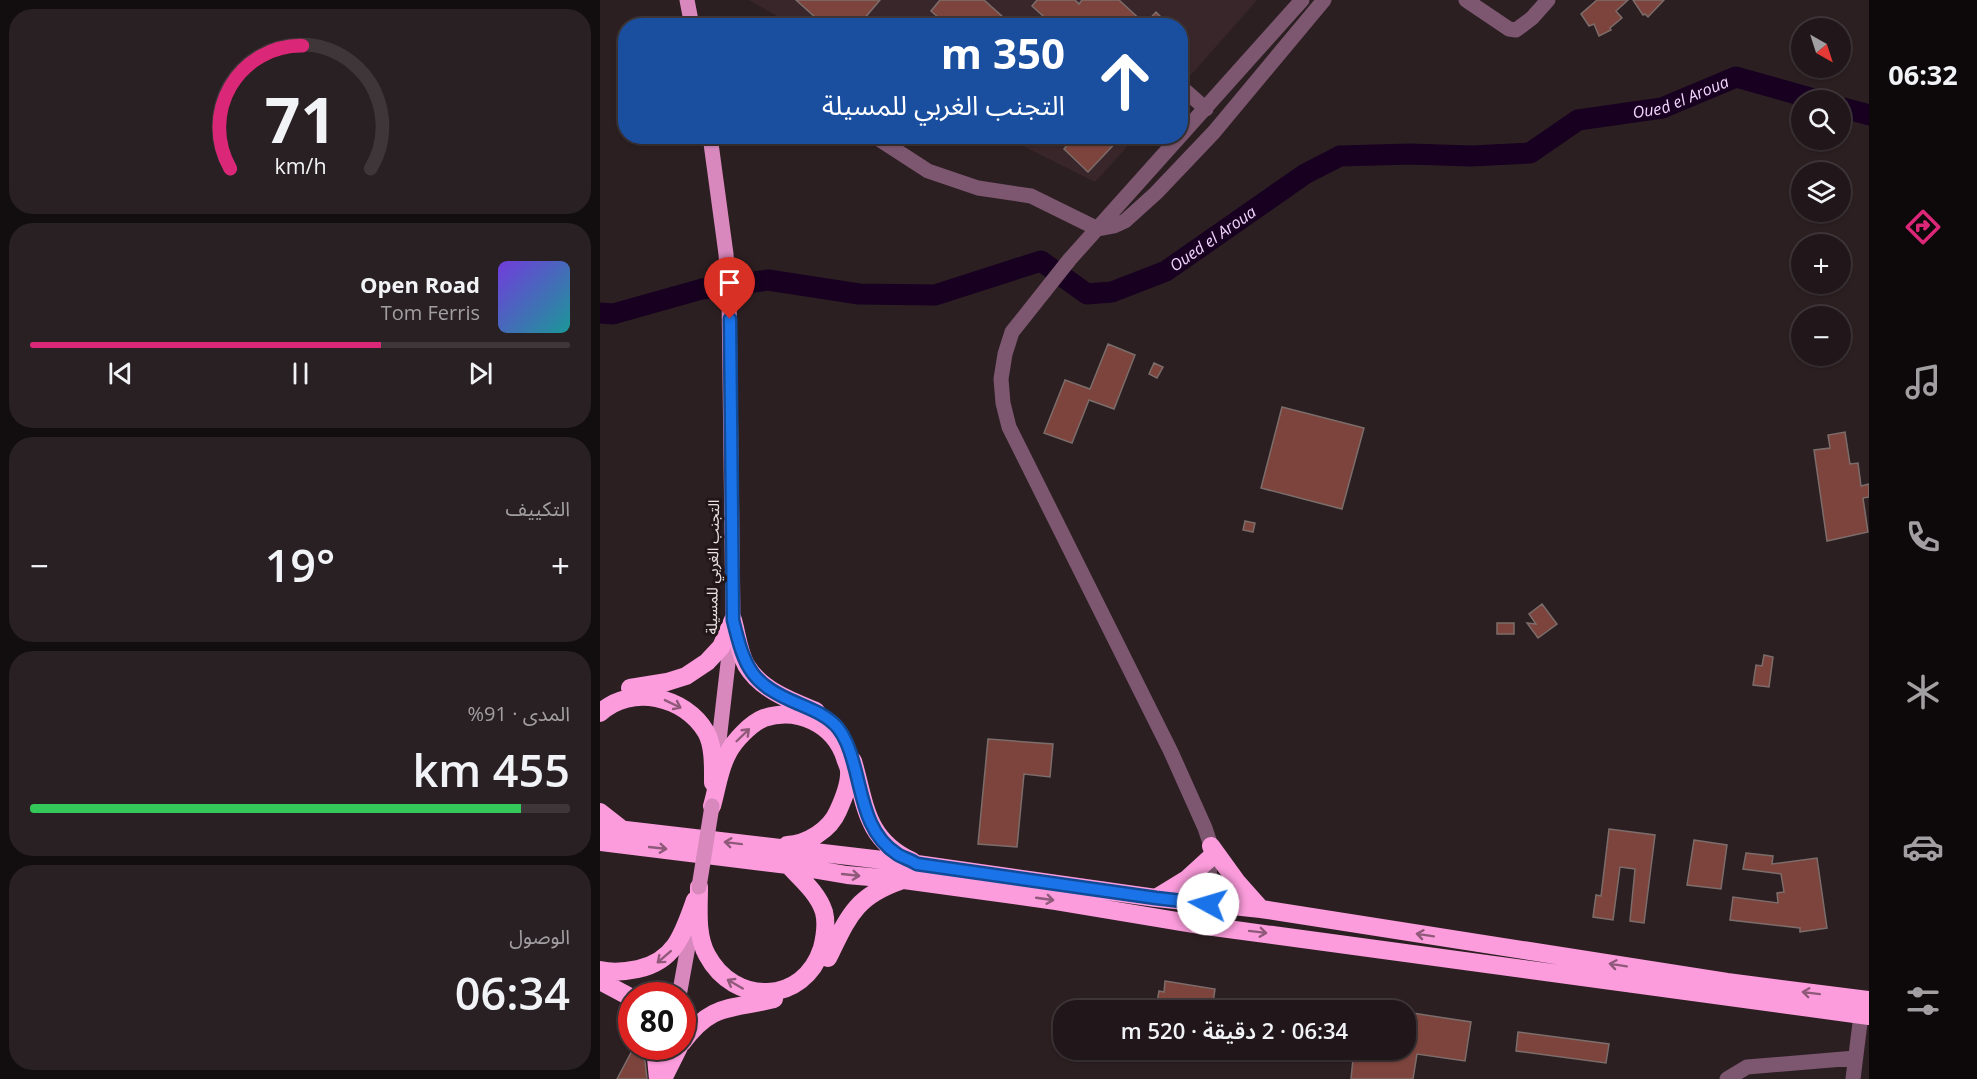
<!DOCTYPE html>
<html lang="ar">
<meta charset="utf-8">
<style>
body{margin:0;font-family:"Open Sans","Noto Sans Arabic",sans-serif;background:#292023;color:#f1f3f6;direction:rtl;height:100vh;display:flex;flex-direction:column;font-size:22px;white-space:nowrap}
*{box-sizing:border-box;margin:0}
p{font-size:20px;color:#a29fa2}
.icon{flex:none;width:33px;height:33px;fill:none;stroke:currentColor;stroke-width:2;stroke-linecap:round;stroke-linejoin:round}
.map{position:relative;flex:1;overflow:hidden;direction:ltr}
.sheet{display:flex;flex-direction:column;gap:9px;padding:9px;background:#120d0e;width:600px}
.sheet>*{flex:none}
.top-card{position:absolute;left:18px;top:18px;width:570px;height:126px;border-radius:24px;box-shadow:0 2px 4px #0004,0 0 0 2px #3e3639;direction:rtl;background:#1a4fa0;color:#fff;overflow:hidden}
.needle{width:39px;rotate:141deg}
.tools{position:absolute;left:1191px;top:18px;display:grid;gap:12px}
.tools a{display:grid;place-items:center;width:60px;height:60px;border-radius:50%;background:#21171a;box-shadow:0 2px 4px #0004,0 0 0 2px #3e3639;font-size:30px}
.speed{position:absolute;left:18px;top:982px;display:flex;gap:12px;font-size:30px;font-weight:700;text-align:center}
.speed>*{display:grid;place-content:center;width:78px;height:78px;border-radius:50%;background:#21171a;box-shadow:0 2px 4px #0004,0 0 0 2px #3e3639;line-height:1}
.speed .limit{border:9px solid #d22;background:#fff;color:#111}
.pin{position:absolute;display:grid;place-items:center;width:51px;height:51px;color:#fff;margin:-62px -26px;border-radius:50% 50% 50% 0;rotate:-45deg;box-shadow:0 0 6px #0007}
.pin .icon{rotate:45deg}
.me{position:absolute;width:66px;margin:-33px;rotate:276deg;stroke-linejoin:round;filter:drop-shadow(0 0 4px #0008)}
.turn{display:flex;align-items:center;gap:21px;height:126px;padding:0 24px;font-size:27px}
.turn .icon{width:78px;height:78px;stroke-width:2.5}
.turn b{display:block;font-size:42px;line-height:51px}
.big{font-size:45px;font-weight:600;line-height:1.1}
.sheet .widget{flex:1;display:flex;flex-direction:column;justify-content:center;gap:9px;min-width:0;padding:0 21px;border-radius:24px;background:#292023}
.sheet .dial{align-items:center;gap:0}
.dial svg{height:156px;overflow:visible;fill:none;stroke:#3e3639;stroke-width:7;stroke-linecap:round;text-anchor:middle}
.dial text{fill:#f1f3f6;stroke:none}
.song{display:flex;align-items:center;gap:18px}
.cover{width:72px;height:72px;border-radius:9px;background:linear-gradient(135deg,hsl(260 70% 55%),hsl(180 70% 35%))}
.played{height:6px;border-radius:3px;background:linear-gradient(90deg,#db2777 65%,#3e3639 65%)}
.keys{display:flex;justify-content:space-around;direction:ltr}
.heat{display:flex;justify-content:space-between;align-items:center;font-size:33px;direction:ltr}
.charge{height:9px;border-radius:4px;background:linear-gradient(90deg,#34c759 91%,#3e3639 0)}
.trip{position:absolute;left:453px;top:1000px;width:363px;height:60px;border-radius:24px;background:#21171a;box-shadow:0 2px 4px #0004,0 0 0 2px #3e3639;font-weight:600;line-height:60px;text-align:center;direction:rtl}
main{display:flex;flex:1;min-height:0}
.tab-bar{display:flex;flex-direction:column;width:108px;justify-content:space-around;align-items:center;background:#0d090a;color:#a29fa2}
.tab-bar .icon{width:42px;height:42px}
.tab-bar .active{color:#db2777}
.tab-bar b{font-size:27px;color:#f1f3f6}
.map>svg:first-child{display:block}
.built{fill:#39262b}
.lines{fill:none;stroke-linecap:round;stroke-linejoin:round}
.river{stroke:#170020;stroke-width:21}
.building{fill:#7c443d;stroke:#7c6d6a;stroke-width:1.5}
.minor{stroke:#7d5770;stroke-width:15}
.major{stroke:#d888bd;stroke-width:15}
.highway{stroke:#fc9cdc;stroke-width:18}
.major-bridge{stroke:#d888bd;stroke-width:15}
.oneway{stroke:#8f597a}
.route-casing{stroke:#114b97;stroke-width:15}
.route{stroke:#1a73e8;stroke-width:10}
.labels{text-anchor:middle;stroke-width:6;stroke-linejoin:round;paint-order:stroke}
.street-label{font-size:15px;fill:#ebe2e4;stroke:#221619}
.water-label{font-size:16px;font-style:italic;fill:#f2d4fe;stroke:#221619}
</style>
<main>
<nav class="tab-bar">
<b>06:32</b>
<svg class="icon active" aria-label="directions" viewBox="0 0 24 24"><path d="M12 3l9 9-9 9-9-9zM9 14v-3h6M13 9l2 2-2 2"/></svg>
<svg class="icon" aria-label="music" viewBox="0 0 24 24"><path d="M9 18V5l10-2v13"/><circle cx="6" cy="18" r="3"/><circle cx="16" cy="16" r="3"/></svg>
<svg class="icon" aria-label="phone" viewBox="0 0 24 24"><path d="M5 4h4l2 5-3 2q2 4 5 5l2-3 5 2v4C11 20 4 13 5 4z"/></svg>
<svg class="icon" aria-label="climate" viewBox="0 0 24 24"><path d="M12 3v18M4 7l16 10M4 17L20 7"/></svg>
<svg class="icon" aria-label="car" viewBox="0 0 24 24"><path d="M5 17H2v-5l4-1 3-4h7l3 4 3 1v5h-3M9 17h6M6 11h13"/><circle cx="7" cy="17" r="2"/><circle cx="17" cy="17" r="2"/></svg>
<svg class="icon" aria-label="filters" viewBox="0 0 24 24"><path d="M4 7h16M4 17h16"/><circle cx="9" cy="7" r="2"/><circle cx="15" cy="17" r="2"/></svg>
</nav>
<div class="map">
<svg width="1269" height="1079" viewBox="0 0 1269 1079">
<rect width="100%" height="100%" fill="#2c1f22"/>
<path class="built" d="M149,0H657L581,86L580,26L193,25Z
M405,137H536L495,182Z"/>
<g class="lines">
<g class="river">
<path d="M1240,107L1269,115"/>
<path id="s1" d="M0,313L13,314L102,289L168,280L259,294L335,295L441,261L487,294L512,292L566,271L705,174L740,156L810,154L871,156L930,153L978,120L1062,108L1136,77L1218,100"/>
</g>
</g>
<path class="building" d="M196,0H280L258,26H225Z
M340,0H384L413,26H348L331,11Z
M437,0H475L479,4L482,0H519L545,24L556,12L570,26H434L443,16L432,6Z
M997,0H1028L1016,11L1022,18L1010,28L1011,30L999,36L994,24L989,26L981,14Z
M1033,0H1064L1048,17L1045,14L1043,15Z
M475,136H522L488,172L464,149Z
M508,344L535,355L514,409L489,400L472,443L444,433L465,380L490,389Z
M554,363L563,367L557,378L549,374Z
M682,407L764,428L742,509L661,488Z
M1245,432L1250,464L1258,463L1261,486L1269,484V497L1263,498L1268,532L1227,541L1214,450L1230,448L1228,435Z
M645,521L655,523L653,532L643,530Z
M942,604L957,624L938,638L927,623L936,624L929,614Z
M897,623H914V634H897Z
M1164,655L1173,657L1169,687L1153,685L1156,665L1162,666Z
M388,739L453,744L450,777L424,774L417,847L378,844Z
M1009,829L1055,835L1044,923L1030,921L1035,869L1020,867L1013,920L993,917L996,895L1001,896Z
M1094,840L1127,845L1121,889L1087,885Z
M1146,853L1173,856L1172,864L1217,858L1227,928L1200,932V928L1130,920L1133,897L1178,903L1177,893L1184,892L1181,874L1143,869Z
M565,981L615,989L612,1010L567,1003L566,1011L556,1009L559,991L564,992Z
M806,1012L871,1022L865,1061L817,1054L813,1079H751L753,1059L766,1060V1050H806Z
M918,1032L1009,1044L1006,1063L916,1051Z
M34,1047L45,1061L47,1079H17Z"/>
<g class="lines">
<path class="minor" d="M866,0L909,29L916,30L932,18L948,0
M580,86L606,109
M274,136L328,171L378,188L431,196L498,229L514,226L525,221L556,193L614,132L724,0
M606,926L611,846L605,828L571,752L409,427L403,403L401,379L405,354L412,332L470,259L702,0
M1127,1079L1147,1067L1255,1058
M1253,1079L1261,1015"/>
<path class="major" d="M87,0L92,26
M110,136L126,254L129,296L133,620L117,758
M79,996L93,919"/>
<path class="highway" d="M133,620C137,634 139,652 146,665C161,690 191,701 216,711
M30,688L67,682L86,676L107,662L121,647L133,620
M0,713C31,684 85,696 106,732C114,746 113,768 113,783
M253,761C266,805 265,839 312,861
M112,806C117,789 119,769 128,753C134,741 151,723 164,718C198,707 234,724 245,758C246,762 249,767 249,771C250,784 243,800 238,811C230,830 207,844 187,845
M0,812L23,830
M0,827L317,864L556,898L661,909L1127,982L1269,1000
M0,842L188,865L247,875L304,880L456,901L606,926L1269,1016
M611,846L637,882L661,909
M99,887C99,909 96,935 107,955C134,1006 204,1005 222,948C225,936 227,924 224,912C218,893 201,879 188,865
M556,898L587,879L610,858
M228,958C248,918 254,897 300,881
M0,970C13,973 24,972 38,969C75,961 83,934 95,900
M0,981L32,998
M82,1043C112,1002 131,1010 174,999
M55,1047L58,1079
M63,1079L79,1047"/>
<path class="major-bridge" d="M99,887L112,806"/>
</g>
<defs><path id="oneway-shaft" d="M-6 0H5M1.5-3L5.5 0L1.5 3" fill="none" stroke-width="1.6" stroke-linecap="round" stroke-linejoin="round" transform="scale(1.5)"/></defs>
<g class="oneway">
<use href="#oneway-shaft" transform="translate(73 704) rotate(26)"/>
<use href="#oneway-shaft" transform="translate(143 735) rotate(-44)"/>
<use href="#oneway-shaft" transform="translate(133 843) rotate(-173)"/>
<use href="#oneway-shaft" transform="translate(58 848) rotate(6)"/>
<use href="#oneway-shaft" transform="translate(251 875) rotate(6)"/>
<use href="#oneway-shaft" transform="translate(445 899) rotate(8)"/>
<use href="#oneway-shaft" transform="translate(658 932) rotate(7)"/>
<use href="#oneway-shaft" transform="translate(825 935) rotate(-171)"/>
<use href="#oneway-shaft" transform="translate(64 957) rotate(139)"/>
<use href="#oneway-shaft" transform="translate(1018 965) rotate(-171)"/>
<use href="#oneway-shaft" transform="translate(135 984) rotate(-150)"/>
<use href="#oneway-shaft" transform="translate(1211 993) rotate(-173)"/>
</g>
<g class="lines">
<g class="route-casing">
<path id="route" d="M130,319L133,620C145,669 151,684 199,704C213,710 228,716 238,728C246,738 251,753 254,765C263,797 266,834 297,854C303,858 311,860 317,864L556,898L608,904"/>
</g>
<use href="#route" class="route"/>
</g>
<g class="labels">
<g class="street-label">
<text transform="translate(113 567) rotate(-89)" y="5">التجنب الغربي للمسيلة</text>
</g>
<g class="water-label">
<text dy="6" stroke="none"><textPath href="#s1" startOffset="1154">Oued el Aroua</textPath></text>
<text dy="6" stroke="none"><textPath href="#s1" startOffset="648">Oued el Aroua</textPath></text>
</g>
</g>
</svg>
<div class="tools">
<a><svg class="needle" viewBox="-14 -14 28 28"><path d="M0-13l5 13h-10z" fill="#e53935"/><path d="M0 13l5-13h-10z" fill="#a29fa2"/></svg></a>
<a><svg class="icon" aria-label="search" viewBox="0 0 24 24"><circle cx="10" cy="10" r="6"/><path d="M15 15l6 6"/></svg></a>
<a><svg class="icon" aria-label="layers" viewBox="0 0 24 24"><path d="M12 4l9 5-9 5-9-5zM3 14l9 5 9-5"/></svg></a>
<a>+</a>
<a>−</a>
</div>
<div class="speed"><div class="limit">80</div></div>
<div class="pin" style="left:130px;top:319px;background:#d93025"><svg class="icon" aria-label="arrive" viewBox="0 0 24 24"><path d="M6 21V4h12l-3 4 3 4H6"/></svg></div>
<svg class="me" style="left:608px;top:904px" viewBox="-20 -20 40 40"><circle r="19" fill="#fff"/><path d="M0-13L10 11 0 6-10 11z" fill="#1a73e8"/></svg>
<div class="trip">06:34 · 2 دقيقة · 520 m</div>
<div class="top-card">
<div class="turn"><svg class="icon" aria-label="ahead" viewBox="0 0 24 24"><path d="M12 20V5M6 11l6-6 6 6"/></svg><div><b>350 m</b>التجنب الغربي للمسيلة</div></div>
</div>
</div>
<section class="sheet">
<div class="widget dial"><svg viewBox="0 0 100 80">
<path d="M14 69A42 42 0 1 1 86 69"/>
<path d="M14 69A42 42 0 0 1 51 6" stroke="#db2777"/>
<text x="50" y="56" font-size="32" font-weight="700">71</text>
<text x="50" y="72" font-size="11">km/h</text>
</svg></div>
<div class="widget">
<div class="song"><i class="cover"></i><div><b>Open Road</b><p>Tom Ferris</p></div></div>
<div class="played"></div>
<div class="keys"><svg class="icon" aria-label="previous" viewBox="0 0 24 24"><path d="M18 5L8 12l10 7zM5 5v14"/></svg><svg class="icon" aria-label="pause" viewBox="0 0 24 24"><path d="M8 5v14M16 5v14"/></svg><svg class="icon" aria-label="next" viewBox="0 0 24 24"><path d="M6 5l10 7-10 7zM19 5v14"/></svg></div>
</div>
<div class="widget"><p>التكييف</p>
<div class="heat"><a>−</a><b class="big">19°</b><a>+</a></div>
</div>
<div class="widget"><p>المدى · 91%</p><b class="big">455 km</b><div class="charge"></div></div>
<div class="widget"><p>الوصول</p><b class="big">06:34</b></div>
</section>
</main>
